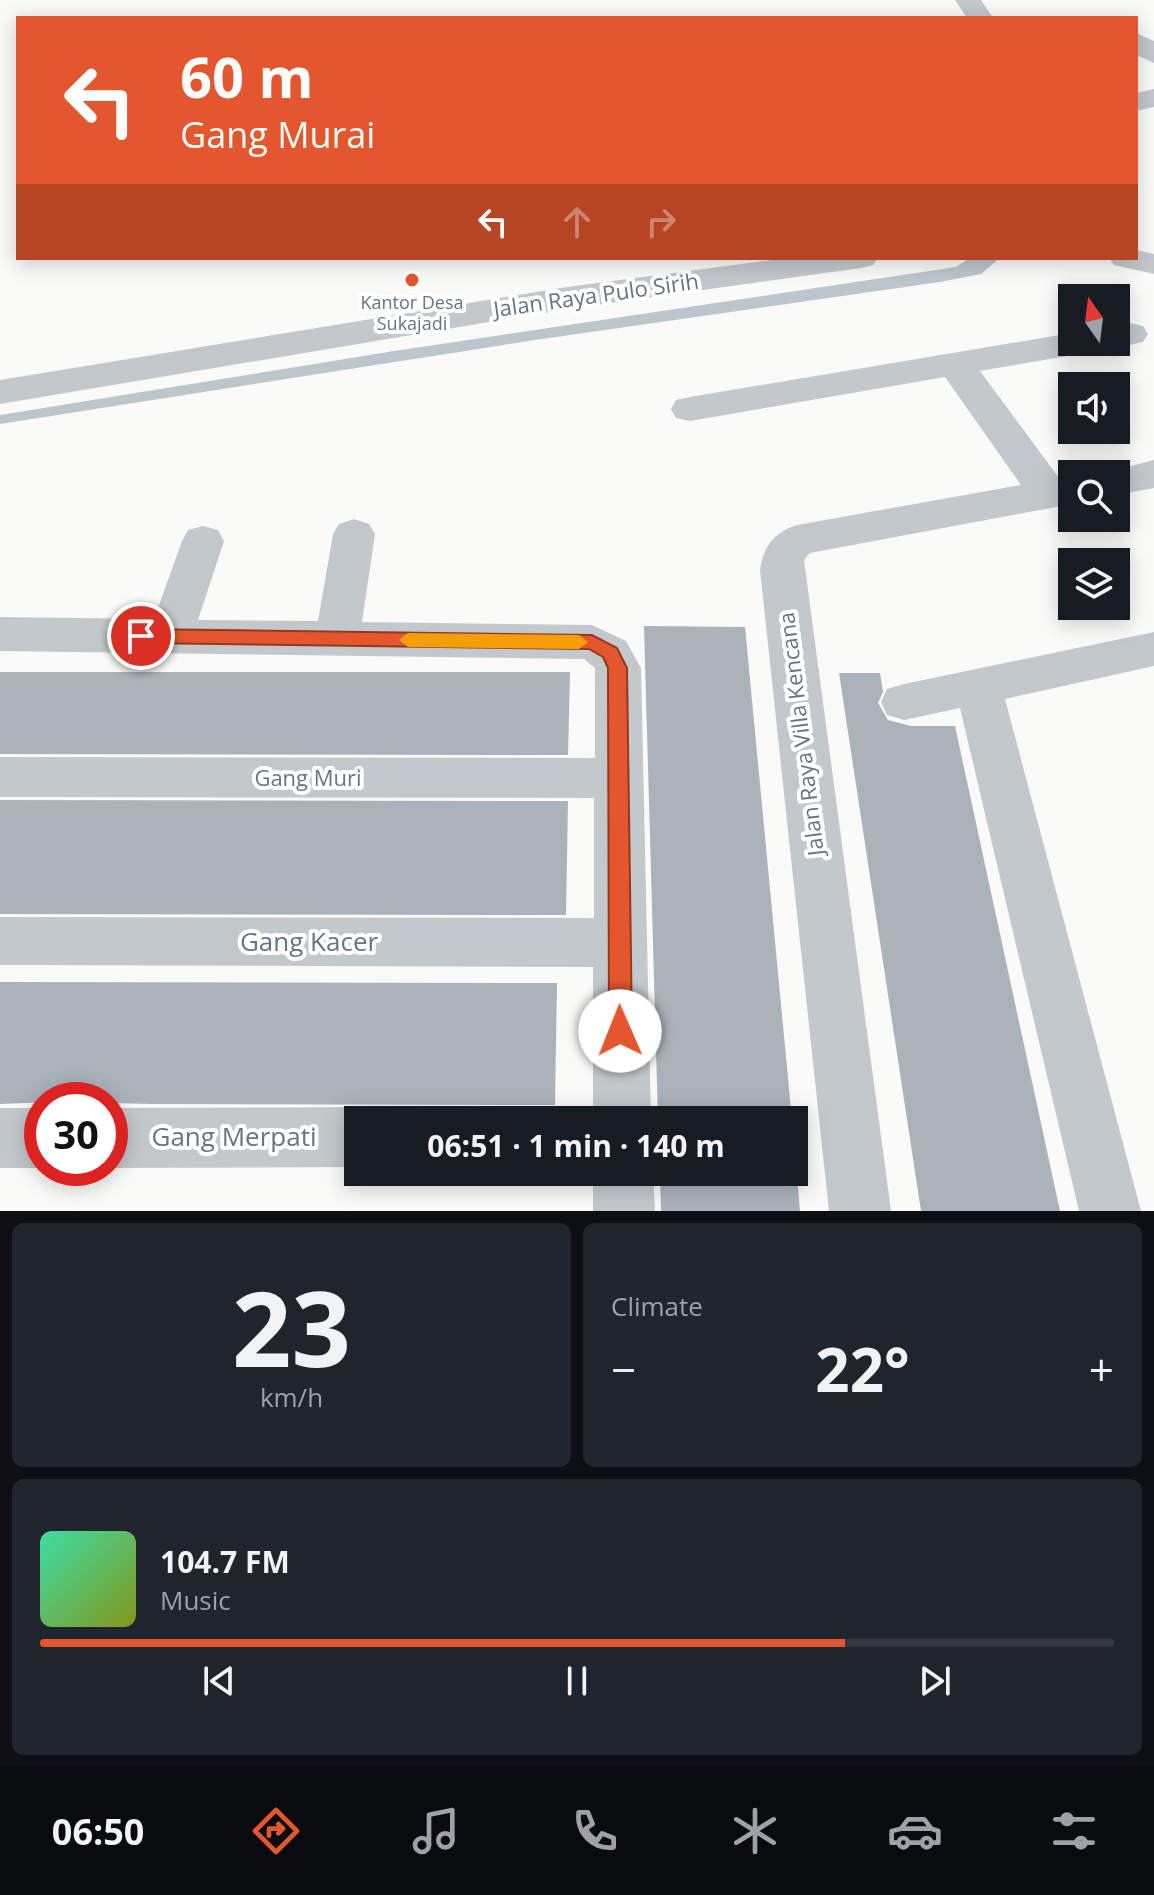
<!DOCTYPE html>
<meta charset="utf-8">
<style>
body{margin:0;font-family:"Open Sans",sans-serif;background:#20242c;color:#f1f3f6;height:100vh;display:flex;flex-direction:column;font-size:30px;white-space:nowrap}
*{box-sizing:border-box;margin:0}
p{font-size:26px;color:#9ea1a6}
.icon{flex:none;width:44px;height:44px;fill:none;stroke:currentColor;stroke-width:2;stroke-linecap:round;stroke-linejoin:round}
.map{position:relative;height:1211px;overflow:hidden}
.panel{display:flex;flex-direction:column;gap:12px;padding:12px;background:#0d0f14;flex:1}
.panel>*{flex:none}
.hud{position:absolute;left:16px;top:16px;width:1122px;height:244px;border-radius:0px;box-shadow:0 4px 20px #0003;background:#e4572e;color:#fff;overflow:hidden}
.needle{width:52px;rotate:346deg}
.tools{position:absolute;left:1058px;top:284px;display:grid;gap:16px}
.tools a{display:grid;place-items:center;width:72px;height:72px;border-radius:0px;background:#171b24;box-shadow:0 4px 20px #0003;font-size:40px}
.speed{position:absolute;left:24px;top:1082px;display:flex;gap:16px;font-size:40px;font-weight:700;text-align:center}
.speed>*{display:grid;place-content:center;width:104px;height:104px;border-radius:50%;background:#171b24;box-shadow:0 4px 20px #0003;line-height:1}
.speed .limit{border:12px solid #d22;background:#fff;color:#111}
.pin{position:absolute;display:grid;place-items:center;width:68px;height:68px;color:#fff;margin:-34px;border:4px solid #fff;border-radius:50%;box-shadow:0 2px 8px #0007}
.me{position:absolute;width:88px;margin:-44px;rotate:359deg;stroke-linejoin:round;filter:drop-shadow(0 0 6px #0008)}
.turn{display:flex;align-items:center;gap:28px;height:168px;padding:0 32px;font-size:36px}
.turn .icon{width:104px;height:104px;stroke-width:2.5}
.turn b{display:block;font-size:56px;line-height:68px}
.lanes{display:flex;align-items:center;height:76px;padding:0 32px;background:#0003;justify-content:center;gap:40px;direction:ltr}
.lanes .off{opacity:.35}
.big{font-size:60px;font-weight:700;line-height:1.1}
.panel .card{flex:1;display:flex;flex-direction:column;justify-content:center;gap:12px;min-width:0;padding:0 28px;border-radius:12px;background:#20242c}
.panel .dial{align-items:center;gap:0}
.dial b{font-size:104px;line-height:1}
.song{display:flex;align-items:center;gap:24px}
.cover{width:96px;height:96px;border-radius:12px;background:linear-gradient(135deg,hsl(160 70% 55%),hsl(70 70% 35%))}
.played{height:8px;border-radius:4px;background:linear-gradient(90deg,#e4572e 75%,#363941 75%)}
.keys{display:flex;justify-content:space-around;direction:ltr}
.heat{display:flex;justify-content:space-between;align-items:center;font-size:44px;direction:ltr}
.panel .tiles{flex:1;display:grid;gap:12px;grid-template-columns:1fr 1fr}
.card:last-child{grid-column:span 2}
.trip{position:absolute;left:344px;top:1106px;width:464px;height:80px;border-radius:0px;background:#171b24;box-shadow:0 4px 20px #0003;font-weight:700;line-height:80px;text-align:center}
.menu{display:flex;height:128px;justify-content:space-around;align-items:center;background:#090b0e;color:#9ea1a6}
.menu .icon{width:56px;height:56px}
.menu .active{color:#e4572e}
.menu b{font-size:36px;color:#f1f3f6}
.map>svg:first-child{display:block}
.water{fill:#bbc7cb}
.building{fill:#aab3b9}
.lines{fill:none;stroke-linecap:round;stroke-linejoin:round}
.minor{fill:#c3c8cc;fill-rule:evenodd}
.route{fill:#e4572e;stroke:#94391e;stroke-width:2}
.slow{fill:#f59e0b}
.poi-dot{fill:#e4572e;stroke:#fff;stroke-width:3}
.labels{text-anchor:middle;stroke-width:8;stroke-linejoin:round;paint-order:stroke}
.far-poi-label{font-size:18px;fill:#657683;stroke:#fff}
.street-label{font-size:22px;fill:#657683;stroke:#fff}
.near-street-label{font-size:26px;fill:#657683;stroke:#fff}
</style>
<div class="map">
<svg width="1154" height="1211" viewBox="0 0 1154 1211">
<rect width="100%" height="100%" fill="#fafaf8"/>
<path class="water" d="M970,258H1000L981,274L940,282L535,340L0,424V415L394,351L956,267Z"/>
<path class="building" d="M644,626L745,627L792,1120H658Z
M0,672H570L568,755L0,754Z
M839,673H880L883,692L878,703L888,720L911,726H955L1060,1211H921Z
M0,800L568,801L566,915L0,914Z
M0,982L557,983L555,1105L152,1104L110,1103V1100L0,1104Z
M794,1139L800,1211H661L660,1172H794Z"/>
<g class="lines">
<path class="minor" d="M955,0H981L993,18H967Z
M1136,33L1154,41V63L1136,55Z
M1154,89V107L1136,111V93Z
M1136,250L1154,254V274L1114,265L1109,258H1136Z
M786,258H878L873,265L861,268L567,309L0,404V380L567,287Z
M1130,323L1143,326L1148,334L1143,342L1116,348L1102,343L1098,350L1085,353L980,371L1059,478L1072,476V504L810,553L804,560L891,1211H829L760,570C763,547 774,532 797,525L1021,485L945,377L690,421L676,418L671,409L676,400L690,397L1072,333V342H1116V326Z
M1154,460V488L1116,495V474H1100Z
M354,519L369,524L375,534L362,622L592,625L626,641L641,668L651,1120H593V967L0,965V917L594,918V798L0,797V757L595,758V668L584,659L0,651V617L154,619L182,541L188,530L203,526L218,530L224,541L198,620L318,621L333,534L339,524Z
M1154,632V666L1005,699L1141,1211H1079L960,708L904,720L887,715L881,702L887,689L904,684Z
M358,1107L381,1120H358V1167L110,1168V1108Z
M0,1108H42V1168H0Z
M593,1172H653L655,1211H593Z"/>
</g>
<path class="route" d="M141,629L592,635L617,648L627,668L632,1031L629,1039L620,1042L612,1039L609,1031L608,668L603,657L589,649L141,643L132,636Z"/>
<path class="slow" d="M408,633L579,635L588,642L579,649L408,647L399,640Z"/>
<circle class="poi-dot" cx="412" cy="280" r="8"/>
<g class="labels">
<g class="far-poi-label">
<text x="412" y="309">Kantor Desa<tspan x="412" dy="21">Sukajadi</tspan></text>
</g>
<g class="street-label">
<text transform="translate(596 295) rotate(-8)" y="8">Jalan Raya Pulo Sirih</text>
<text transform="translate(801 734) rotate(-97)" y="8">Jalan Raya Villa Kencana</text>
<text x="308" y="786">Gang Muri</text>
</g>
<g class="near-street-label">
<text x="309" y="951">Gang Kacer</text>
<text x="234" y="1146">Gang Merpati</text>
</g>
</g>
</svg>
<div class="tools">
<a><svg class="needle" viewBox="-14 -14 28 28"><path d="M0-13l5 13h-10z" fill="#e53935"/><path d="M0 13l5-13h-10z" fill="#9ea1a6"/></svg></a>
<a><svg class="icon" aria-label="sound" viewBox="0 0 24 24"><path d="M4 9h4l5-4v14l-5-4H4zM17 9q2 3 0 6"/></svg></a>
<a><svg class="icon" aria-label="search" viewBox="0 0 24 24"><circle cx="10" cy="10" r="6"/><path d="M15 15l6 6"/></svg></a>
<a><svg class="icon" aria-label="layers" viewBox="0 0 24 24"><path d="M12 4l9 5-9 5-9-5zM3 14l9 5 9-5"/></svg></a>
</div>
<div class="speed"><div class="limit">30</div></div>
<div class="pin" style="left:141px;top:636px;background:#d93025"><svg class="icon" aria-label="arrive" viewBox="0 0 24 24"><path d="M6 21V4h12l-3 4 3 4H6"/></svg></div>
<svg class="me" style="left:620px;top:1031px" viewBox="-20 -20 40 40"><circle r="19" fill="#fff"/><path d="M0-13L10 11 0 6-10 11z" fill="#e4572e"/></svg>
<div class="trip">06:51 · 1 min · 140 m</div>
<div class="hud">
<div class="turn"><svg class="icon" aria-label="left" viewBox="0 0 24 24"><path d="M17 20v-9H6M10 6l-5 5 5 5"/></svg><div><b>60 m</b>Gang Murai</div></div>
<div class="lanes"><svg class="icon" aria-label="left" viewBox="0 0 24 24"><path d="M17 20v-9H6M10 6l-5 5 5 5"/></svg><svg class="icon off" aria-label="ahead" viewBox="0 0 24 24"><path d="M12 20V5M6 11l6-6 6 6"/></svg><svg class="icon off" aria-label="right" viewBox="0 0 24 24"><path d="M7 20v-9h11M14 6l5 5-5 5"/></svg></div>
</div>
</div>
<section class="panel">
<div class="tiles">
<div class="card dial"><b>23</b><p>km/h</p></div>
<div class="card"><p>Climate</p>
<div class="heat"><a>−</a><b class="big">22°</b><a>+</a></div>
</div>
<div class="card">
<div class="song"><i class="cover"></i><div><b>104.7 FM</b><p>Music</p></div></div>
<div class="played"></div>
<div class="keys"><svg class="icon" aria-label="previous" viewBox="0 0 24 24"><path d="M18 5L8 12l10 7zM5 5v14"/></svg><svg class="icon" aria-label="pause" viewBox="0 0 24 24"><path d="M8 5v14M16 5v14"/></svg><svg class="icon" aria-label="next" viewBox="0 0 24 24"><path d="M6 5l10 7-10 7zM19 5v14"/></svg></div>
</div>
</div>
</section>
<nav class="menu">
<b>06:50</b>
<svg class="icon active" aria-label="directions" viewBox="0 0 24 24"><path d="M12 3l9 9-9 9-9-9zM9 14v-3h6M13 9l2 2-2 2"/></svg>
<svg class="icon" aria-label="music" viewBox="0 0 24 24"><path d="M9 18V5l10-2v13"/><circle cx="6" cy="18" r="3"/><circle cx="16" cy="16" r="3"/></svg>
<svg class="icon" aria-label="phone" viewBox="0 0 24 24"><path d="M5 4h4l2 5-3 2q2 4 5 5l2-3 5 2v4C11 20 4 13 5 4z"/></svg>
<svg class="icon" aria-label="climate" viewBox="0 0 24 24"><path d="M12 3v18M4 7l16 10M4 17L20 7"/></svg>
<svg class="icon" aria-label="car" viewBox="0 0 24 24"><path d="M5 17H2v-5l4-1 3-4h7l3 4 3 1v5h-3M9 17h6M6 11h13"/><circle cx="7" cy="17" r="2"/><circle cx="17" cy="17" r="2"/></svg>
<svg class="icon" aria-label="filters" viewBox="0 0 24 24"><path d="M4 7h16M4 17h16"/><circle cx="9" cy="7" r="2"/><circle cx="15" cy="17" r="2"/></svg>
</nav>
